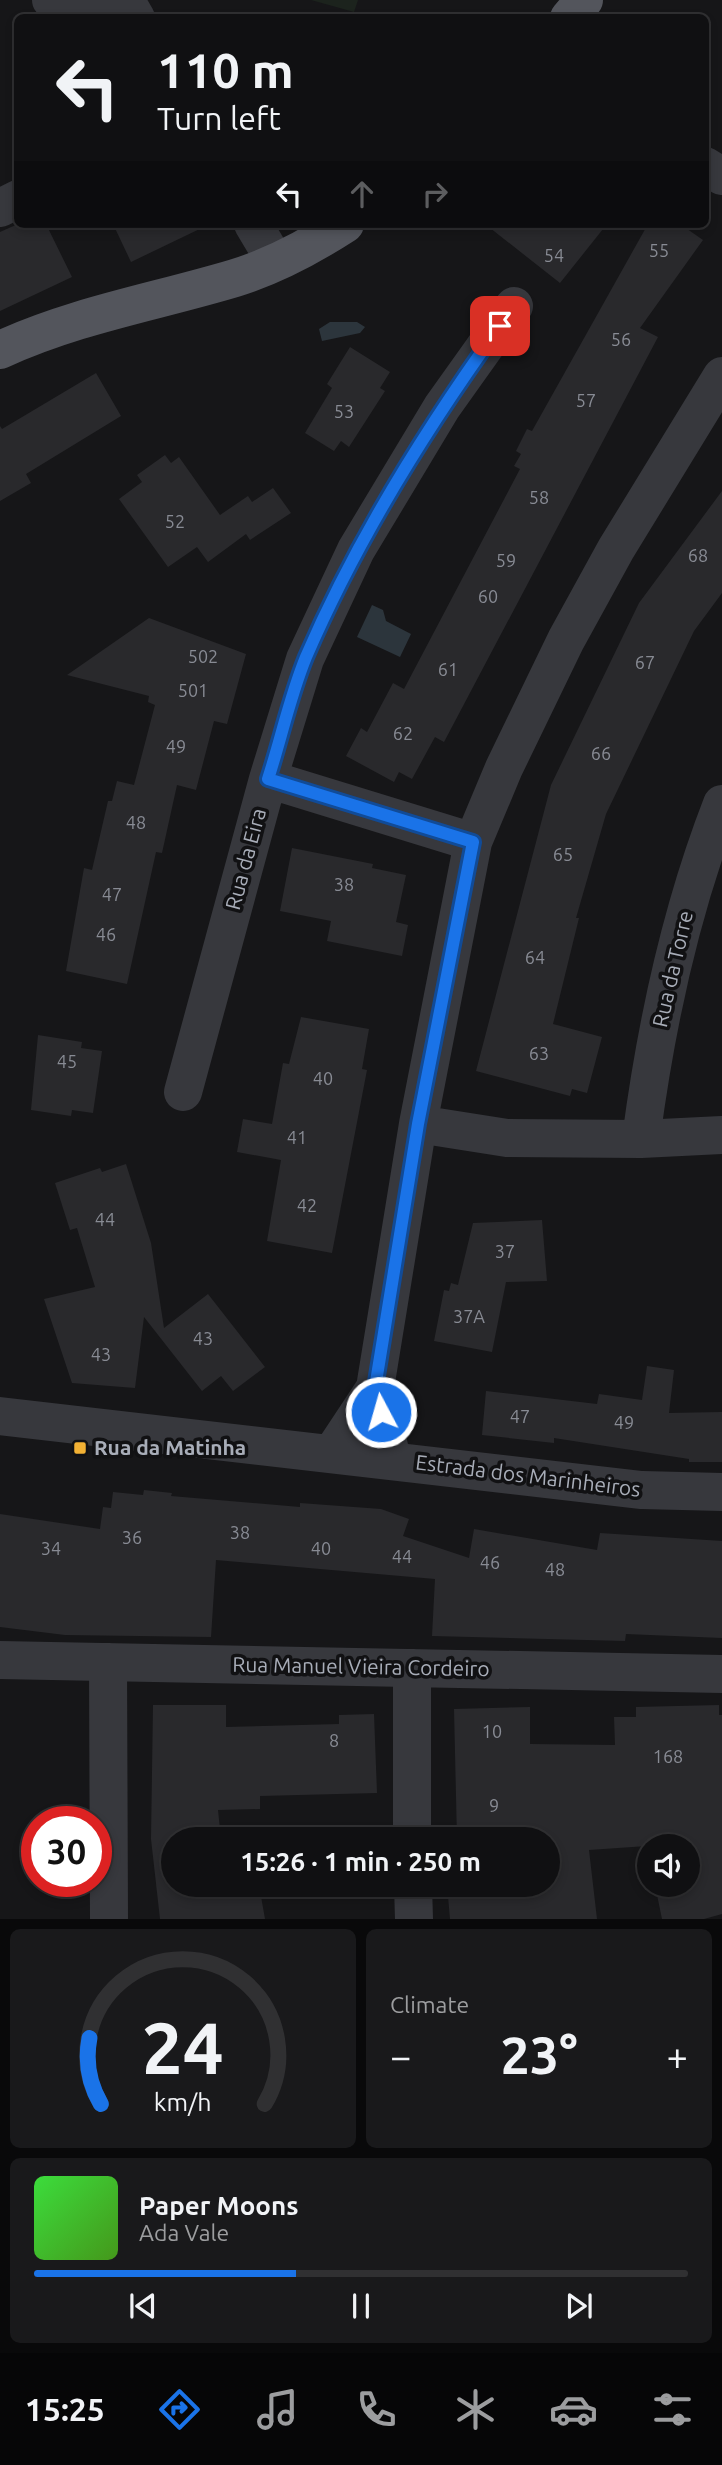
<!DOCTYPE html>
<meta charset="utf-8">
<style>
body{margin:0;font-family:Ubuntu,sans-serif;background:#19191b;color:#f1f3f6;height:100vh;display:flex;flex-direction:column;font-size:26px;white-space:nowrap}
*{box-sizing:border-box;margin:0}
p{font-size:23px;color:#9c9d9f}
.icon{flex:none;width:38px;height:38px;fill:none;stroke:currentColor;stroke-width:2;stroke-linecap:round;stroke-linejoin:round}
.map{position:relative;height:1919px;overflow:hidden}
.details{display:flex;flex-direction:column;gap:10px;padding:10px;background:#09090a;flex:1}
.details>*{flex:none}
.top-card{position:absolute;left:14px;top:14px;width:695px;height:214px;border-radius:10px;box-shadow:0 4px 10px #0003,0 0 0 2px #303032;background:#101012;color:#f1f3f6;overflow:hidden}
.buttons{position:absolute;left:637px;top:1834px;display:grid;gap:14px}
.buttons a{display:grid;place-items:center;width:63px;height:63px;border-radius:50%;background:#101012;box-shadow:0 4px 10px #0003,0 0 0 2px #303032;font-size:35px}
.speed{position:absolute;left:21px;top:1806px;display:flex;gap:14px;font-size:35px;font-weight:700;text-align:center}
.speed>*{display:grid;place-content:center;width:91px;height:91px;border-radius:50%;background:#101012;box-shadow:0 4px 10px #0003,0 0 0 2px #303032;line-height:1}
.speed .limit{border:10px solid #d22;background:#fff;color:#111}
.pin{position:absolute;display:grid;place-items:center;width:60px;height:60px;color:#fff;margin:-30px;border-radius:14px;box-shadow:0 4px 10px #0006}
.me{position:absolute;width:77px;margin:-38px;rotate:354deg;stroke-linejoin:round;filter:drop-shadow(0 0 5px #0008)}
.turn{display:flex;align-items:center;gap:24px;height:147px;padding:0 28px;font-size:32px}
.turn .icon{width:91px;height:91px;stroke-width:2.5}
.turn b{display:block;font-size:49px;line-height:60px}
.lanes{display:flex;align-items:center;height:66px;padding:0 28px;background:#0003;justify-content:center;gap:35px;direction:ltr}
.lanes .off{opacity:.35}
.big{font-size:52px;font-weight:600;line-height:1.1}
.details .tile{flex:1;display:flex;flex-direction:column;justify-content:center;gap:10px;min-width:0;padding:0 24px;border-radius:10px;background:#19191b}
.details .dial{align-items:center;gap:0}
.dial svg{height:182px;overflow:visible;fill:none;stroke:#303032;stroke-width:7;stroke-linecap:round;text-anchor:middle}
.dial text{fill:#f1f3f6;stroke:none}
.song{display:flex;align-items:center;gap:21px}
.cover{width:84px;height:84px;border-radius:10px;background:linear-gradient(135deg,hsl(120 70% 55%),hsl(100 70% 35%))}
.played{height:7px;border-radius:4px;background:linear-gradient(90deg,#1a73e8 40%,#303032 40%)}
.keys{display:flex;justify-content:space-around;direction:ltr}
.heat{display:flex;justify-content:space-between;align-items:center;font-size:38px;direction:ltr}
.details .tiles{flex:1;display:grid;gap:10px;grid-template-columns:1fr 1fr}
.tile:last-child{grid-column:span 2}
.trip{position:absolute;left:161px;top:1827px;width:399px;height:70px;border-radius:35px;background:#101012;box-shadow:0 4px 10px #0003,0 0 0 2px #303032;font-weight:600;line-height:70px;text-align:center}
.tab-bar{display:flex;height:112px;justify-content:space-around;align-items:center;background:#060607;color:#9c9d9f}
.tab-bar .icon{width:49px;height:49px}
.tab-bar .active{color:#1a73e8}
.tab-bar b{font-size:32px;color:#f1f3f6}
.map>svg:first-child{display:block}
.green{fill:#1c231d}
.water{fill:#2c353c}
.building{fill:#29292c}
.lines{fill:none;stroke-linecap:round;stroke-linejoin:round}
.minor{stroke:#37383d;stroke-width:38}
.major{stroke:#53555c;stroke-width:38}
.route-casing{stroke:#114b97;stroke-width:18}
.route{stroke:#1a73e8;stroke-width:12}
.poi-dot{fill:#f2b134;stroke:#111113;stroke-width:2.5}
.labels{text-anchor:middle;stroke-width:7;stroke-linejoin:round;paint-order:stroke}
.number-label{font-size:18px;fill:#888b94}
.street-label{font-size:21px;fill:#a8adb8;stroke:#111113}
.poi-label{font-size:21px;font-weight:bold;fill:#a8adb8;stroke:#111113;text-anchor:start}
</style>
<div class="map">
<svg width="722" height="1919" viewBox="0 0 722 1919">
<rect width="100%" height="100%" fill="#161618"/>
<path class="green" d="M311,0H358L354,12Z"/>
<path class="water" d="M330,322H357L365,327L360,333L322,341L319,329Z
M372,605L383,610L386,621L411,634L400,657L357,637Z"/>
<path class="building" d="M18,224H46L72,277L0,311V232Z
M113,224H210L131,262Z
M485,224H607L560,283Z
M648,224H680L703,240L640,328L658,337L444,742L435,737L412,779L399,772L394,782L346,756L361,728L367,732L393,683L404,689L520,469L514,466L521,454L516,451L527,429L532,431Z
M350,347L390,372L380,388L385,391L349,447L341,441L334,451L305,433L332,388L327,384Z
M96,373L121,416L26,474L31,483L0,501V426L2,429Z
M165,455L171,463L179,457L220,515L248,496L252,502L273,488L291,513L250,540L246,534L208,562L197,547L168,567L119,499L142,482L137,475Z
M722,491V593L694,631L606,814L576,918H579L553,1024L602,1037L587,1093L572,1089L570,1096L476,1071L551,785L639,603Z
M149,618L246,654L227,724L214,721L196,790L177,785L162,853L156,852L127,984L66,971L84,868L92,870L108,801H112L117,781L134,785L155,705L148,702L149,696L67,675Z
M292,848L373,864L372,868L406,875L396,922L408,925L402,956L327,941L331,921L280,911Z
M301,1017L369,1029L362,1069L367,1070L332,1253L267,1241L281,1160L237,1152L243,1119L272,1124L283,1063L289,1064Z
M38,1035L82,1042L81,1048L102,1051L93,1113L72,1110L71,1116L31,1110Z
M126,1164L151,1243L164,1328L208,1294L265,1367L233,1391L221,1376L202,1391L144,1317L135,1388L72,1383L44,1299L95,1287L77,1228L70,1230L55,1183L100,1168L102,1172Z
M542,1220L547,1281L506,1282L492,1352L434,1341L444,1290L449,1291L451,1283L458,1285L473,1223Z
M647,1366L674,1370L669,1413L722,1412V1462H689V1459L554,1438V1443L482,1435L486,1391L597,1404L599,1394L642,1400Z
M144,1490L172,1493L171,1496L300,1507V1503L381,1509L409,1519L403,1536L469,1558L474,1529L597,1550L600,1533L722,1541V1638L626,1634L625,1641L432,1636L435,1579L216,1560L211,1637L65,1635L0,1627V1514L100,1529L103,1507L111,1508L113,1492L143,1495Z
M153,1705H226V1727L339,1724V1715L374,1714L377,1793L260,1796V1809L218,1810L221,1839H173V1885H259L265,1919H160L151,1839Z
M719,1705V1715H722V1914L704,1919H662L655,1885H688V1846H649V1857L647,1846L589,1850L597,1919H450L447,1885H548V1839H457L454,1709L530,1707V1744L615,1745L614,1717H636V1707Z"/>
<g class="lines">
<path class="minor" d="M51,0L129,6L136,18
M705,166L722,176
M0,208L18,199
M253,224L275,261
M268,779L473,842
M183,1092L268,779L305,659L356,550L442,407L514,306
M418,1124L507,1138L641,1139L722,1135
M641,1139C656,1024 680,912 722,804
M0,1416L642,1490L722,1492
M332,1453L375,1388
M392,1459L375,1388L418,1124L473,842L504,768L566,640L616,549L722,376
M0,1660L722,1674
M108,1662L109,1919
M412,1668V1839
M413,1885L414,1919"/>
<path class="major" d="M569,18L584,0
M0,350C76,315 155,302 235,278C274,266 311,246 345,224"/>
</g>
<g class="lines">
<g class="route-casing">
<path id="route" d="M381,1412L375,1388L418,1124L473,842L268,779C281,739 290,696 306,657C357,539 425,430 500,326"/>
</g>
<use href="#route" class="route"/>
</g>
<rect class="poi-dot" x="73" y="1441" width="14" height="14" rx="3.5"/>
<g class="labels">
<g class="number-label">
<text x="659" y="257">55</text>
<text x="554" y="262">54</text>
<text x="621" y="346">56</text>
<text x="586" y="407">57</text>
<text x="344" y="418">53</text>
<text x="539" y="504">58</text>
<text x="175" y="528">52</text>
<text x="698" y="562">68</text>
<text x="506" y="567">59</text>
<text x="488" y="603">60</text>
<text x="203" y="663">502</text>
<text x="645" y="669">67</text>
<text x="448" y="676">61</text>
<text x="193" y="697">501</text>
<text x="403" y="740">62</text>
<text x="176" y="753">49</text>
<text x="601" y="760">66</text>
<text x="136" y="829">48</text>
<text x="563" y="861">65</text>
<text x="344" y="891">38</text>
<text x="112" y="901">47</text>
<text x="106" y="941">46</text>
<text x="535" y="964">64</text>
<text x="539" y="1060">63</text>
<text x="67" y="1068">45</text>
<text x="323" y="1085">40</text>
<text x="297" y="1144">41</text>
<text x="307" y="1212">42</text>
<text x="105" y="1226">44</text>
<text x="505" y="1258">37</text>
<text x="469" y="1323">37A</text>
<text x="203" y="1345">43</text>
<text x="101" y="1361">43</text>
<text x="520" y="1423">47</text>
<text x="624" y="1429">49</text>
<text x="240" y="1539">38</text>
<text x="132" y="1544">36</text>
<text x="51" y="1555">34</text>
<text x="321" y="1555">40</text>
<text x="402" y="1563">44</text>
<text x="490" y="1569">46</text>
<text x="555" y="1576">48</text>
<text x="492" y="1738">10</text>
<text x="334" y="1747">8</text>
<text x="668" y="1763">168</text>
<text x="494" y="1812">9</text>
</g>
<g class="street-label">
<text transform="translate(246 859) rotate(-75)" y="7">Rua da Eira</text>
<text transform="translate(673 969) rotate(-77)" y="7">Rua da Torre</text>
<text transform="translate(528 1476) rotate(7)" y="7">Estrada dos Marinheiros</text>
<text transform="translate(361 1667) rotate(1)" y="7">Rua Manuel Vieira Cordeiro</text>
</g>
<g class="poi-label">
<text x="94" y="1455">Rua da Matinha</text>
</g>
</g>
</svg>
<div class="buttons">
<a><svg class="icon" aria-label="sound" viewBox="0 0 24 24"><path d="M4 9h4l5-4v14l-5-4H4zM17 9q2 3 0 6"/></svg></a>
</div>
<div class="speed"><div class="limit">30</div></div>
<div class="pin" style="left:500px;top:326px;background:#d93025"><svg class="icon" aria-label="arrive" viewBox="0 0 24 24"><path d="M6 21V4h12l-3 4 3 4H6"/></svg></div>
<svg class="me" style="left:381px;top:1412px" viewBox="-20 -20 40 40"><circle r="17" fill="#1a73e8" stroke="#fff" stroke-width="3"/><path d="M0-11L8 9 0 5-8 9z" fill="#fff"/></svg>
<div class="trip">15:26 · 1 min · 250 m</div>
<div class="top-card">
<div class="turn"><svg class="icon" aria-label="left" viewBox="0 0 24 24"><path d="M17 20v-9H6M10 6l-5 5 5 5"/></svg><div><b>110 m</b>Turn left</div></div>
<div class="lanes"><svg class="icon" aria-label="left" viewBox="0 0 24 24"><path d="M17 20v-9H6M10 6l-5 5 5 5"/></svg><svg class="icon off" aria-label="ahead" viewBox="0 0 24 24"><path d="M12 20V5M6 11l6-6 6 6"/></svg><svg class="icon off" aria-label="right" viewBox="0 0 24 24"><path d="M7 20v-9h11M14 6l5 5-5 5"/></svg></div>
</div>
</div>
<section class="details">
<div class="tiles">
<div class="tile dial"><svg viewBox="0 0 100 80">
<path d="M14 69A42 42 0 1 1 86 69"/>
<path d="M14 69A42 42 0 0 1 9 40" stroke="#1a73e8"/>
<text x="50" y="56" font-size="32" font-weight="700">24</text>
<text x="50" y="72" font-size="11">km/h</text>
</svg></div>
<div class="tile"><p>Climate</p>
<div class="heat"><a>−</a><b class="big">23°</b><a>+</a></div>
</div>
<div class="tile">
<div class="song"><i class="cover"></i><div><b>Paper Moons</b><p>Ada Vale</p></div></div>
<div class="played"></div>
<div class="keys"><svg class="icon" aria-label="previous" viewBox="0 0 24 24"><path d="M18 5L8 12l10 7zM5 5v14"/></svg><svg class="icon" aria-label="pause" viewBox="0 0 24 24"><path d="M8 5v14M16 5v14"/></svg><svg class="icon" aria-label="next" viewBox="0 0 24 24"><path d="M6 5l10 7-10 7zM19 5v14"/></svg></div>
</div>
</div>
</section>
<nav class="tab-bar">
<b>15:25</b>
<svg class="icon active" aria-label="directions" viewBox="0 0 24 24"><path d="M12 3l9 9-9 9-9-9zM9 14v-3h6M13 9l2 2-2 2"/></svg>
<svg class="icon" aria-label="music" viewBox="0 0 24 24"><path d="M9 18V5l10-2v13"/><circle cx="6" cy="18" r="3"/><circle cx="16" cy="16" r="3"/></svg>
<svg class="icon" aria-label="phone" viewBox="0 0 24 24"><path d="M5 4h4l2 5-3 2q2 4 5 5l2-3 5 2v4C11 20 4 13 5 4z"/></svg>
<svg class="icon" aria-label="climate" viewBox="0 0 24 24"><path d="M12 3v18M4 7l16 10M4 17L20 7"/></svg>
<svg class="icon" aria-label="car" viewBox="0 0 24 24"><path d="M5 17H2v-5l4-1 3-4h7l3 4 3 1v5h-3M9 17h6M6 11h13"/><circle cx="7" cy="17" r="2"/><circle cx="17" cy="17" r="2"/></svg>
<svg class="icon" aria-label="filters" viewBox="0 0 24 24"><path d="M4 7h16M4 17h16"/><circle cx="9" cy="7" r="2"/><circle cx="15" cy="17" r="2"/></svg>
</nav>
